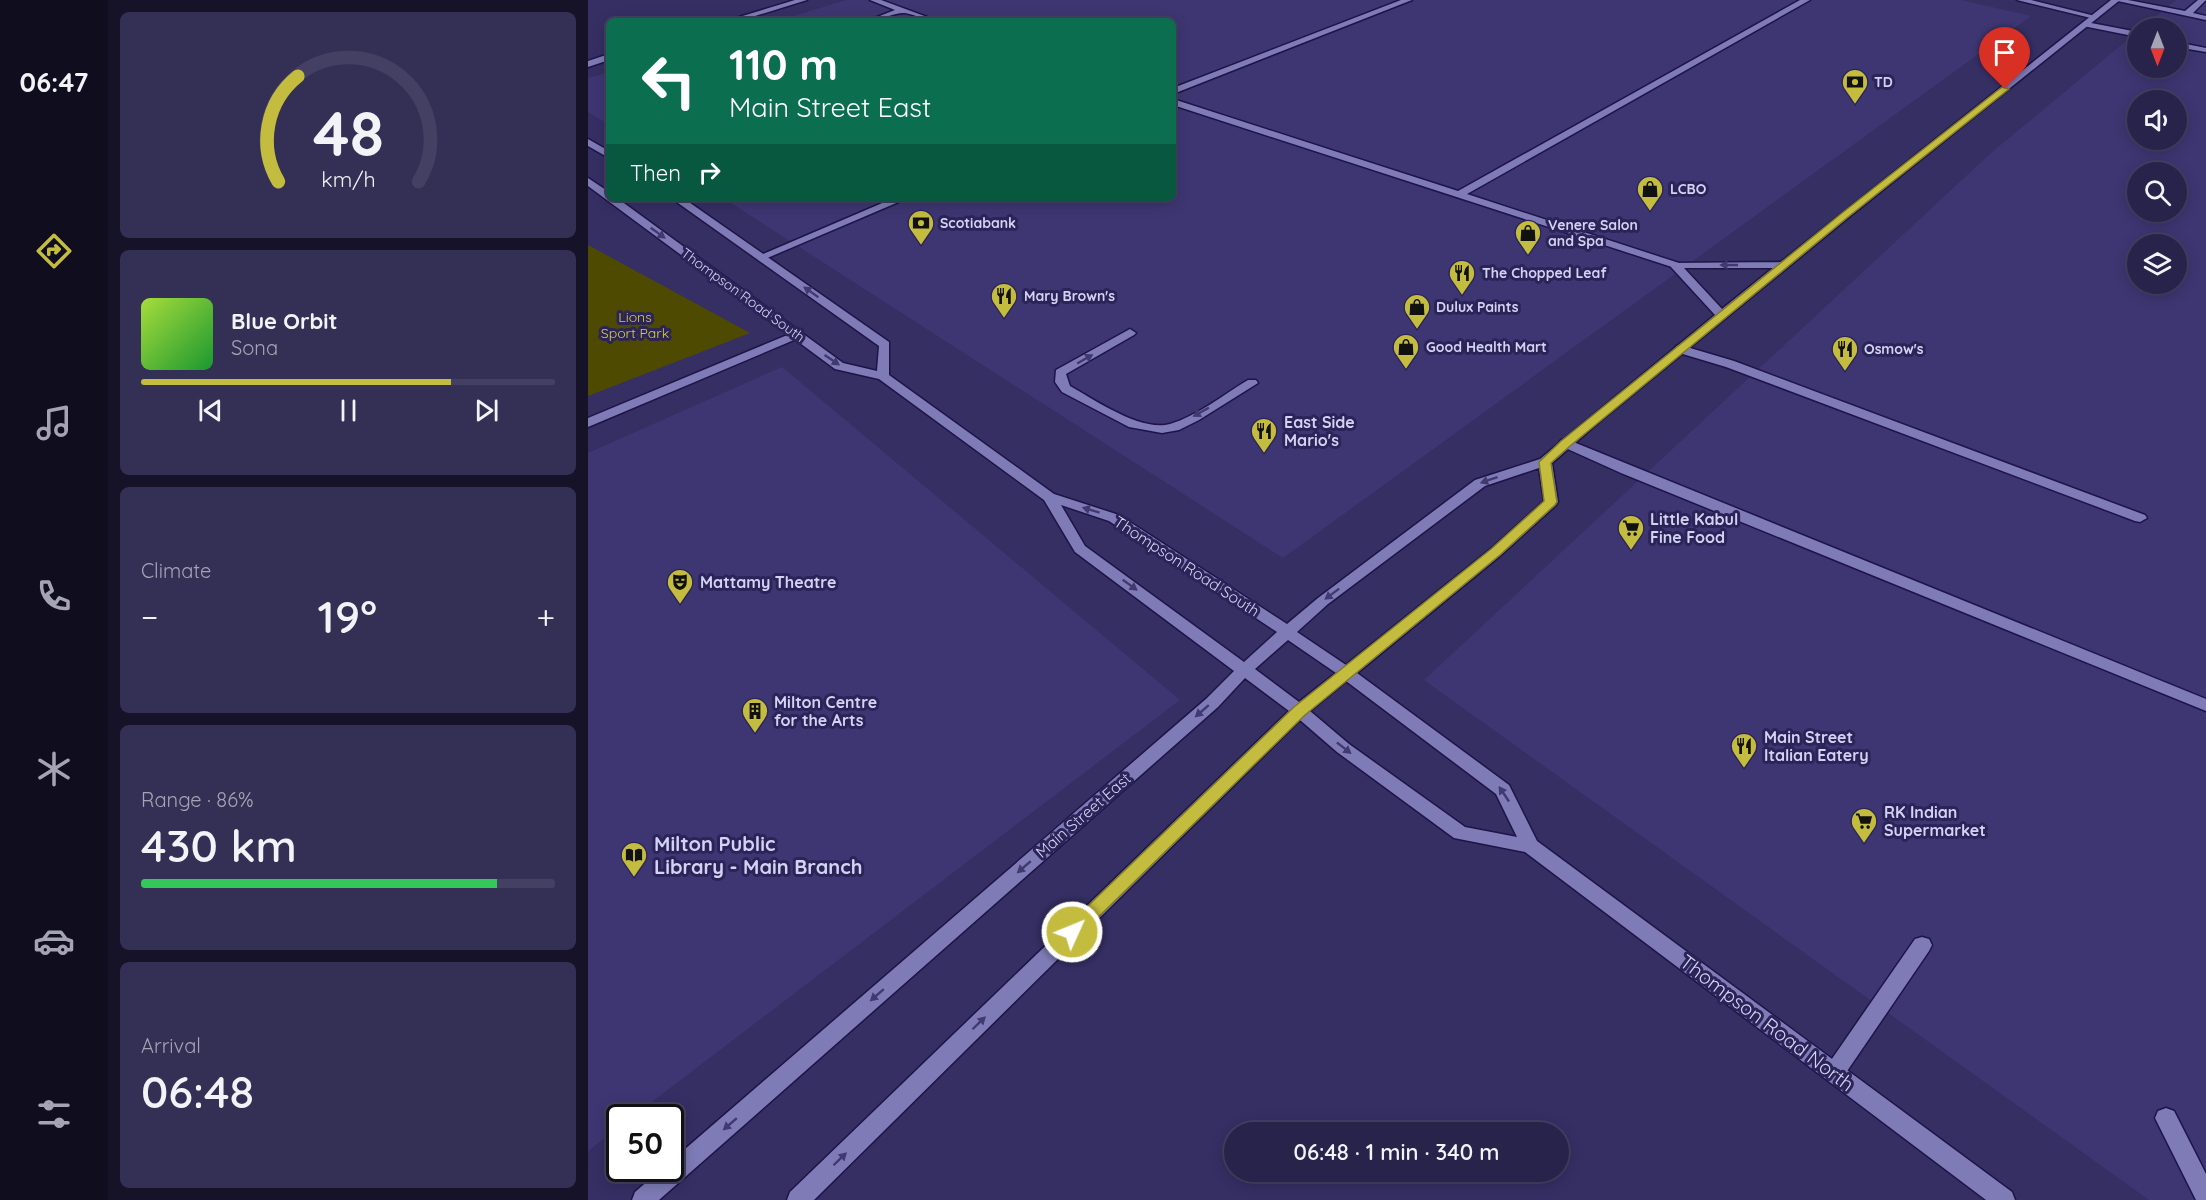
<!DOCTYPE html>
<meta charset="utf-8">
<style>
body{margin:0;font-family:Quicksand,sans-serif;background:#342f55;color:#f1f3f6;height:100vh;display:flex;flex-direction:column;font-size:22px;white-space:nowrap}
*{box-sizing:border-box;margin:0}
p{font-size:20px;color:#a5a4b5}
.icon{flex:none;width:33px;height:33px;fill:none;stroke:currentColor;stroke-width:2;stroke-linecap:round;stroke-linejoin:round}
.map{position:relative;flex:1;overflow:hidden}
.drawer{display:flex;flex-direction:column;gap:12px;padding:12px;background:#161329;width:480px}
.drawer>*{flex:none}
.top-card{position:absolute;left:18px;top:18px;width:570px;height:183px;border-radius:9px;box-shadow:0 3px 15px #0003,0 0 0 2px #444063;background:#0b6e4f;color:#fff;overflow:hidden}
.needle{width:39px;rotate:180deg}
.controls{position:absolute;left:1539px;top:18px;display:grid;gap:12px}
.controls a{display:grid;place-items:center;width:60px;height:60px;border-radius:50%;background:#28234b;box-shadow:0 3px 15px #0003,0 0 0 2px #444063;font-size:30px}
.speed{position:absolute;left:18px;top:1104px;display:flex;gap:12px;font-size:30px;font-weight:700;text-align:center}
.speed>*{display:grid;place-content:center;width:78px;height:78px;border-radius:50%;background:#28234b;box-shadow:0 3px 15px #0003,0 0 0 2px #444063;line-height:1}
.speed .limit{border:3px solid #111;border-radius:9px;background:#fff;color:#111}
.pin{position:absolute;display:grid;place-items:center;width:51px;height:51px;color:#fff;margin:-62px -26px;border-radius:50% 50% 50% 0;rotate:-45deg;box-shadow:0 0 6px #0007}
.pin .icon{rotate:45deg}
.me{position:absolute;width:66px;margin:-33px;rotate:46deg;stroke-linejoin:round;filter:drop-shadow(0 0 4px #0008)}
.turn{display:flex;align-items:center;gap:21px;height:126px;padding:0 24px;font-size:27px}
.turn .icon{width:78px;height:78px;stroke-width:2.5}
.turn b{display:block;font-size:42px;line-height:51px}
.then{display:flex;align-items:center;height:57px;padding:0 24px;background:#0003;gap:12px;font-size:22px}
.big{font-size:45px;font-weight:600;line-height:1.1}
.drawer .card{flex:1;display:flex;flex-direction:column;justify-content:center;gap:9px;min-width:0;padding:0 21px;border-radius:9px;background:#342f55}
.drawer .dial{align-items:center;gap:0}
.dial svg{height:156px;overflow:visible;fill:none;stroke:#444063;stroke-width:7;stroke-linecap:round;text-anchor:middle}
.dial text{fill:#f1f3f6;stroke:none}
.song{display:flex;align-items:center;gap:18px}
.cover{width:72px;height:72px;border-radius:9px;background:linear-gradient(135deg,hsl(80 70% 55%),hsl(130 70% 35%))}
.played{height:6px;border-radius:3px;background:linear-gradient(90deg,#c4bc3e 75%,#444063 75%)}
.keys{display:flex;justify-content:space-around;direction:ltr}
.heat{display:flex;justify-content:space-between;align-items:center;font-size:33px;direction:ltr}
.charge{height:9px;border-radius:4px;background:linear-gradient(90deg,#34c759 86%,#444063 0)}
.trip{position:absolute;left:636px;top:1122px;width:345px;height:60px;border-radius:30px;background:#28234b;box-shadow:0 3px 15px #0003,0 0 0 2px #444063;font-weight:600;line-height:60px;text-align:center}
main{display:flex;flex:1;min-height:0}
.tabs{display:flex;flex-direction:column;width:108px;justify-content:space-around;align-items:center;background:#100e1e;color:#a5a4b5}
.tabs .icon{width:42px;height:42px}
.tabs .current{color:#c4bc3e}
.tabs b{font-size:27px;color:#f1f3f6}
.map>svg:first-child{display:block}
.built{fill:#3e3672;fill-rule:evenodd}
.green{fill:#4f4a02}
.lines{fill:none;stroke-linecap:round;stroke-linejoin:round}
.lane-casing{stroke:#1e1447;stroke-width:3}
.street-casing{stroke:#1e1447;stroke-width:3}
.secondary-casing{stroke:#1e1447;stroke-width:3}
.lane{fill:#7e7bb7;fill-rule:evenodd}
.street{fill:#7e7bb7;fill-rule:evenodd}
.secondary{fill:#7e7bb7;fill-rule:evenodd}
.oneway{fill:#403a70}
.route{fill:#c4bc3e;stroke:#7f7a28;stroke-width:1.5}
.labels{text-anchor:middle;stroke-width:6;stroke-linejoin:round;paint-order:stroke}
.far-poi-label{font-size:14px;font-weight:bold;fill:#d2d2f3;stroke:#2b2458;text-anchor:start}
.far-street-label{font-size:14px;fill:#d2d2f3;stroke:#2b2458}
.far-park-label{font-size:14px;fill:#d7ce3d;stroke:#2b2458}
.poi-label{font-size:16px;font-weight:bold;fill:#d2d2f3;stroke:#2b2458;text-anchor:start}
.street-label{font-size:16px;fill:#d2d2f3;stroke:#2b2458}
.near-poi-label{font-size:20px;font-weight:bold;fill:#d2d2f3;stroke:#2b2458;text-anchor:start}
.near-street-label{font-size:20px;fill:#d2d2f3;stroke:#2b2458}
</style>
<main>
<nav class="tabs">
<b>06:47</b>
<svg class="icon current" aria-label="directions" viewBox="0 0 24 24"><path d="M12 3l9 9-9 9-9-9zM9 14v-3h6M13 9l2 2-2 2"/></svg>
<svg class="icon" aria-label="music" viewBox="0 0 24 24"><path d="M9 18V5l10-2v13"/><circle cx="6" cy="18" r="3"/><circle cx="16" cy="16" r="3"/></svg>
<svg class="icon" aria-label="phone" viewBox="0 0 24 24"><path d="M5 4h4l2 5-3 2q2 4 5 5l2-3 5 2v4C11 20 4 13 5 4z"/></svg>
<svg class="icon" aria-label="climate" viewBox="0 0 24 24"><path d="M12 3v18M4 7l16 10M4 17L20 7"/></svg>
<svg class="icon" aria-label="car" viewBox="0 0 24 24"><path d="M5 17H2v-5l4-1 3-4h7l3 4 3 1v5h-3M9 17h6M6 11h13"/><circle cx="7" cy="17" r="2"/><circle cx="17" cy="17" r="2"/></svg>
<svg class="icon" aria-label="filters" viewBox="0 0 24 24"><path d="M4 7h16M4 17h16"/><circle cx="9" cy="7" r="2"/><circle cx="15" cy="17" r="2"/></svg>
</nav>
<section class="drawer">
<div class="card dial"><svg viewBox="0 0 100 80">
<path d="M14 69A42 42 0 1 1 86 69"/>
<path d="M14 69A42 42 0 0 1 24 15" stroke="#c4bc3e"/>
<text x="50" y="56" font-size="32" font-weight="700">48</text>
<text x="50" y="72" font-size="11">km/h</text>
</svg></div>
<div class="card">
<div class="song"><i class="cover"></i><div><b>Blue Orbit</b><p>Sona</p></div></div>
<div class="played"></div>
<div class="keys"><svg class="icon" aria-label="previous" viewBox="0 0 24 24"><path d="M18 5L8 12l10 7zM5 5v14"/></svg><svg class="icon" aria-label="pause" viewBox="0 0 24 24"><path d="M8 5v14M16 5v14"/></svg><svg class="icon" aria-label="next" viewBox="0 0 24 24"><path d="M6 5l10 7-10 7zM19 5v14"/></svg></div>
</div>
<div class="card"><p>Climate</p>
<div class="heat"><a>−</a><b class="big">19°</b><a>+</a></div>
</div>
<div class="card"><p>Range · 86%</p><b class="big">430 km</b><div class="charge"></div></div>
<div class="card"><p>Arrival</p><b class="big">06:48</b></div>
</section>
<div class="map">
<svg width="1618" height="1200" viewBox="0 0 1618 1200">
<rect width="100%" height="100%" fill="#352f64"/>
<path class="built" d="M258,0H1373L1443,16L695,558L135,198H585V21H189Z
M1588,0H1618V1200H1561L836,680L1404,152L1549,32L1550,68H1588V28H1554ZM1550,100H1588V140H1550ZM1550,172H1588V212H1550ZM1550,244H1588V284H1550Z
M21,72V125L0,112V78Z
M194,367L592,700L44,1117L32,1118L31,1127L0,1151V453Z"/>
<path class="green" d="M0,245L162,333L0,396Z"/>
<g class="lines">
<g class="lane-casing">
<path id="lane" d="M282,0H293L350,21C337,21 329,15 317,13C307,12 291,21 279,21L307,10Z
M813,0H824L585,94V88Z
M1212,0H1222L879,194L1091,263V267L1087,268L585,105V99L870,191Z
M1525,0H1540L1597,11L1610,0H1618L1605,13L1618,16V20Z
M1498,22L1550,32V37L1495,26L1494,24Z
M1588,42L1618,48V52L1588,47Z
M306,198H320L177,259L173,260L168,257Z
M542,329L548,333L546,335L478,374L482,386C507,400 553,432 582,424C609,416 635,395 660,380H668L670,383L611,420L591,430L574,433L541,427L474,392L467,382L468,370Z
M209,331L213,333V337L0,427V418Z
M1092,345L1146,361L1557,515L1559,518L1552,522L1547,521L1138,367L1088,352V346Z
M978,439L1618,699V711L1033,473L973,446L971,443L973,440Z
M1334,937L1341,939L1344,945L1341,951L1253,1080L1246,1082L1239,1080L1236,1073L1239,1066L1327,939Z
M1578,1108L1586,1111L1618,1174V1200H1608L1567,1118L1570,1111Z"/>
</g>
<g class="street-casing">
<path id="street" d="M207,0H219L151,21H138Z
M1429,0H1443L1511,17L1507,19Z
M21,54V60L0,67V61Z"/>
</g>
<g class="secondary-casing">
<path id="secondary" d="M1523,0H1532L1261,217L1011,422L964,463L970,502L968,505L913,555L769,673L921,785L949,841L1424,1192L1427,1200H1398L937,852L866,838L749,752L712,720L226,1200H199L202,1192L701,711L657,678L630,707L71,1200H44L47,1192L75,1168H82V1162L618,699L646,671L487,552L456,500L291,379L247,369L0,186V178L21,192V198H29L255,363L289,371L291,346L83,198H95L301,342V375L466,494L531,515L699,624L730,598L887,480L952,459L1127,315L1083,267V263L1193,262ZM1096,268H1185L1134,309ZM951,468L956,501L903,549L758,665L709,632L740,604L897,486ZM473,505L521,521L689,632L656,662L497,546ZM700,640L748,673L711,702L667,669ZM758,681L908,794L929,837L877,827L761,744L722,711Z
M0,139L21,151V158L0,146Z"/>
</g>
<use href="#lane" class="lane"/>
<use href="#street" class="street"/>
<use href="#secondary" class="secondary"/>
</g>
<defs><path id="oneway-solid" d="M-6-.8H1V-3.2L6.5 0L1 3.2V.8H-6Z" transform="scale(1.5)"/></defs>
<g class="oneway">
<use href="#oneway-solid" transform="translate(70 233) rotate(36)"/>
<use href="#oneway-solid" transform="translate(1141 265) rotate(180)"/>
<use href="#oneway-solid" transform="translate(223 292) rotate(-145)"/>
<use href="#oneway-solid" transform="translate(497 359) rotate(-30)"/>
<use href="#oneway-solid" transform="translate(244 360) rotate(34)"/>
<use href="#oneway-solid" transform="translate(613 412) rotate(151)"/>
<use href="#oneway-solid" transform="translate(901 480) rotate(161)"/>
<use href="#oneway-solid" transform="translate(503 510) rotate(-163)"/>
<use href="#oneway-solid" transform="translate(542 585) rotate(36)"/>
<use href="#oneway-solid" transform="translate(744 594) rotate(143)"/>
<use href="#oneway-solid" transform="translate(614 711) rotate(139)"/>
<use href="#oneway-solid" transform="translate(756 748) rotate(38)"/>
<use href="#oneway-solid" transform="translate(916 794) rotate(-124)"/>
<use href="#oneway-solid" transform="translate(436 867) rotate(139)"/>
<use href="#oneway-solid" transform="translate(289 995) rotate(139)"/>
<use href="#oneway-solid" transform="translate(391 1023) rotate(-44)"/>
<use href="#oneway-solid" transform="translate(142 1124) rotate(139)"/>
<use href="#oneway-solid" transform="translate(252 1159) rotate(-44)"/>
</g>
<path class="route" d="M1414,87L1421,89L1260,217L982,446L963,463L969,502L967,505L912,555L717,715L490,937L484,939L478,937L475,932L478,927L706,707L903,549L956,501L951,462L973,441L1254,213Z"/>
<defs>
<g id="bank-pin" transform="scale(1.35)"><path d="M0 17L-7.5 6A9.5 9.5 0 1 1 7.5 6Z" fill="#c4bc3e" stroke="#2b2458"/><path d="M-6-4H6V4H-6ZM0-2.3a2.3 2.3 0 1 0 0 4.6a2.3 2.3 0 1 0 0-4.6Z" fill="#111"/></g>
<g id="shop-pin" transform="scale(1.35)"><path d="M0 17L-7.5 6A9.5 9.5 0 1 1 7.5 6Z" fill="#c4bc3e" stroke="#2b2458"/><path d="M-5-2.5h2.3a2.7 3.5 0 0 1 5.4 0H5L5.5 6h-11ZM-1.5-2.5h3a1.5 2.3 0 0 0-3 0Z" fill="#111"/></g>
<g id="restaurant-pin" transform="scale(1.35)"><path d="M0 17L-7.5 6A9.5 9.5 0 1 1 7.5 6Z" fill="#c4bc3e" stroke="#2b2458"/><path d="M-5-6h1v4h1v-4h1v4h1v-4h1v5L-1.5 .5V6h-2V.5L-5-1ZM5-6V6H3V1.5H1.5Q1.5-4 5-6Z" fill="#111"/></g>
<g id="supermarket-pin" transform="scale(1.35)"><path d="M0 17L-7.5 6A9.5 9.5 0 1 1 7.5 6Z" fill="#c4bc3e" stroke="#2b2458"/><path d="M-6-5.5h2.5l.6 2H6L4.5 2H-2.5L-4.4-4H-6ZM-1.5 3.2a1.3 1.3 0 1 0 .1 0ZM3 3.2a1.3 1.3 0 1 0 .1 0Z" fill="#111"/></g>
<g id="theatre-pin" transform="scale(1.35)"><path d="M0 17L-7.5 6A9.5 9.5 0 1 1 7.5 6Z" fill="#c4bc3e" stroke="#2b2458"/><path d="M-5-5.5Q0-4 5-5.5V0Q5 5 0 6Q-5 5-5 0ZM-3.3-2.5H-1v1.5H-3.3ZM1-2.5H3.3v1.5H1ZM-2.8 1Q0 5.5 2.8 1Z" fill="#111"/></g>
<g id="building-pin" transform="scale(1.35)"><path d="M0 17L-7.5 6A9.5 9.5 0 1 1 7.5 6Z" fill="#c4bc3e" stroke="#2b2458"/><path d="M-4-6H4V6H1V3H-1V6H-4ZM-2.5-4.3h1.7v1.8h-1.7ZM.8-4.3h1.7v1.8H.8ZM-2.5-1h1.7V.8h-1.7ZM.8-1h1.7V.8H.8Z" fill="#111"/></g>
<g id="library-pin" transform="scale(1.35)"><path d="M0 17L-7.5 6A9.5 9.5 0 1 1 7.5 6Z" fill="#c4bc3e" stroke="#2b2458"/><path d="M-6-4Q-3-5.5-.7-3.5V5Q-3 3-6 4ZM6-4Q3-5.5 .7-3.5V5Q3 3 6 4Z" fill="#111"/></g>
</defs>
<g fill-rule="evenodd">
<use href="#bank-pin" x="1267" y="82"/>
<use href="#shop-pin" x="1062" y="189"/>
<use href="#bank-pin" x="333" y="223"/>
<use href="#shop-pin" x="940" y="233"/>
<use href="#restaurant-pin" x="874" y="273"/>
<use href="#restaurant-pin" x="416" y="296"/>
<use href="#shop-pin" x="829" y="307"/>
<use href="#shop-pin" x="818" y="347"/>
<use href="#restaurant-pin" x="1257" y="349"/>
<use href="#restaurant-pin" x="676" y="431"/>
<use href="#supermarket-pin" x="1043" y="528"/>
<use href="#theatre-pin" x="92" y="582"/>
<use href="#building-pin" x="167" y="711"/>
<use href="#restaurant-pin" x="1156" y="746"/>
<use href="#supermarket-pin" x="1276" y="821"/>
<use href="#library-pin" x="46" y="855"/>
</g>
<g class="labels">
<g class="far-poi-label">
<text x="1286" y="87">TD</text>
<text x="1082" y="194">LCBO</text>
<text x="352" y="228">Scotiabank</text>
<text x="960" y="230">Venere Salon<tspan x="960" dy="16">and Spa</tspan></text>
<text x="894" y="278">The Chopped Leaf</text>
<text x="436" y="301">Mary Brown's</text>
<text x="848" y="312">Dulux Paints</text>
<text x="838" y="352">Good Health Mart</text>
<text x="1276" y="354">Osmow's</text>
</g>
<g class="far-street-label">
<text transform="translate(155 295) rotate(36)" y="5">Thompson Road South</text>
</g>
<g class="far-park-label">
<text x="47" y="322">Lions<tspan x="47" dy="16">Sport Park</tspan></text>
</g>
<g class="poi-label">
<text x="696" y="428">East Side<tspan x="696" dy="18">Mario's</tspan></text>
<text x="1062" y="525">Little Kabul<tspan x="1062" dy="18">Fine Food</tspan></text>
<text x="112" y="588">Mattamy Theatre</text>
<text x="186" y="708">Milton Centre<tspan x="186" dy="18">for the Arts</tspan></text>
<text x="1176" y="743">Main Street<tspan x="1176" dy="18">Italian Eatery</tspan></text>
<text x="1296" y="818">RK Indian<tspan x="1296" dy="18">Supermarket</tspan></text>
</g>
<g class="street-label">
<text transform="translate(599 566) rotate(33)" y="6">Thompson Road South</text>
<text transform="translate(495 815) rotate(-41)" y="6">Main Street East</text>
</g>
<g class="near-poi-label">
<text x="66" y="851">Milton Public<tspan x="66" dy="23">Library - Main Branch</tspan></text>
</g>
<g class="near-street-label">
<text transform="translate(1179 1023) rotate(37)" y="7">Thompson Road North</text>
</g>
</g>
</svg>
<div class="controls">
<a><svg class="needle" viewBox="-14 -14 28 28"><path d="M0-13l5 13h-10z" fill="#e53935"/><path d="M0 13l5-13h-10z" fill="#a5a4b5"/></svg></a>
<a><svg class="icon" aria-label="sound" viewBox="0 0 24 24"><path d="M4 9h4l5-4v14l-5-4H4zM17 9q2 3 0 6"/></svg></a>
<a><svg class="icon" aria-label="search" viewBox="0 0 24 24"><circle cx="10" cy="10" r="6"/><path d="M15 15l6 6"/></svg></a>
<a><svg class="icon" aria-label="layers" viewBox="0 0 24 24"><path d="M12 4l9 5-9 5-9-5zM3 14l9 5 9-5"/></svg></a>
</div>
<div class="speed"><div class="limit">50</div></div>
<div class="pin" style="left:1417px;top:89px;background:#d93025"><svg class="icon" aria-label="arrive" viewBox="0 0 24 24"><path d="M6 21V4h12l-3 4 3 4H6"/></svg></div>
<svg class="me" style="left:484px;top:932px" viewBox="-20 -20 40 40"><circle r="17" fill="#c4bc3e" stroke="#fff" stroke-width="3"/><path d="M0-11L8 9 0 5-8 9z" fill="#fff"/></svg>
<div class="trip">06:48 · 1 min · 340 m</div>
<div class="top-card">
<div class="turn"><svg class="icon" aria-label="left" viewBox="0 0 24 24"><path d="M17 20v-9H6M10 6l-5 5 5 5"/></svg><div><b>110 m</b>Main Street East</div></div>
<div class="then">Then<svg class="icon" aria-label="right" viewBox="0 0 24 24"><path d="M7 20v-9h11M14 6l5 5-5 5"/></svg></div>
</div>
</div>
</main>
